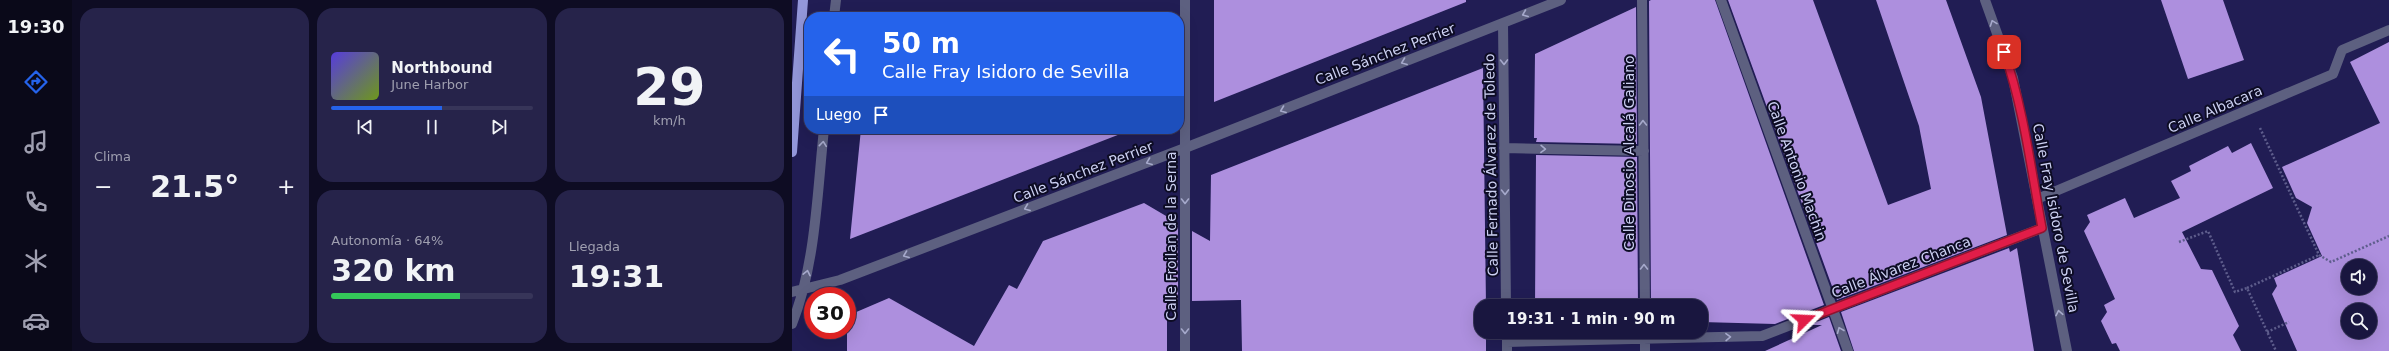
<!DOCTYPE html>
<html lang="es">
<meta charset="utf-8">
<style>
body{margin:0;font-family:"DejaVu Sans",sans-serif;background:#26234a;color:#f1f3f6;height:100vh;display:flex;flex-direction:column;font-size:15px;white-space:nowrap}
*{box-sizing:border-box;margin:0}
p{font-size:13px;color:#9f9fb0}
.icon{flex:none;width:22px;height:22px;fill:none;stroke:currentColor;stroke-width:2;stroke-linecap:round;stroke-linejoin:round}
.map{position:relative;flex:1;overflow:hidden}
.side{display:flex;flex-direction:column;gap:8px;padding:8px;background:#0e0c23;width:720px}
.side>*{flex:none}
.guide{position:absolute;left:12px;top:12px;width:380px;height:122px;border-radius:16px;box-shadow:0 4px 16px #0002,0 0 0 1px #373559;background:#2563eb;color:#fff;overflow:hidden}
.tools{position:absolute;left:1549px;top:259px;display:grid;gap:8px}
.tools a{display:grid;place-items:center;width:36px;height:36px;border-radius:50%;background:#19163f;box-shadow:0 4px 16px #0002,0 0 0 1px #373559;font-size:20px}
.speed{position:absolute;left:12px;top:287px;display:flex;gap:8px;font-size:20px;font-weight:700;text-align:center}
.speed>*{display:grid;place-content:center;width:52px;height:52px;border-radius:50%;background:#19163f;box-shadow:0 4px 16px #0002,0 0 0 1px #373559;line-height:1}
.speed .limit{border:6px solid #d22;background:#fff;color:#111}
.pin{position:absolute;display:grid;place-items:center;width:34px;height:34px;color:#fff;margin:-17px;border-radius:8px;box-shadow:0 2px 6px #0006}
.me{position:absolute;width:44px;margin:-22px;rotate:69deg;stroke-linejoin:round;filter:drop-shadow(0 0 3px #0008)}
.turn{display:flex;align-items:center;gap:14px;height:84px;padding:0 12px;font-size:18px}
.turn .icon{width:52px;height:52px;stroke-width:2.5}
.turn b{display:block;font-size:28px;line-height:34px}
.then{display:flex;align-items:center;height:38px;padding:0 12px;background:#0003;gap:8px;font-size:15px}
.big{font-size:30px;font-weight:700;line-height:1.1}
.side .widget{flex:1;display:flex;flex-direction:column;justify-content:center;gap:6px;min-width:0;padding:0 14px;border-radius:16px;background:#26234a}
.side .dial{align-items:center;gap:0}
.dial b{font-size:52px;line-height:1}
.song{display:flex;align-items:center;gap:12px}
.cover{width:48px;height:48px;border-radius:6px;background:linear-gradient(135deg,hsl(250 70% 55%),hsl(80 70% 35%))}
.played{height:4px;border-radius:2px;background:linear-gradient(90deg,#2563eb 55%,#373559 55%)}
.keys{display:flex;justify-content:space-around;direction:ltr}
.heat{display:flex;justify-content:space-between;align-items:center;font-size:22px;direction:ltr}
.charge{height:6px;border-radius:3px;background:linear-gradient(90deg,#34c759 64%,#373559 0)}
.side .tiles{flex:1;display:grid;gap:8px;grid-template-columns:repeat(3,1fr)}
.widget:first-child{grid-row:span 2}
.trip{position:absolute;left:682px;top:299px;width:234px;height:40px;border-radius:16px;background:#19163f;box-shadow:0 4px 16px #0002,0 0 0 1px #373559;font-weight:700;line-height:40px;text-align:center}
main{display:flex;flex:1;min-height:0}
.dock{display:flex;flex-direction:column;width:72px;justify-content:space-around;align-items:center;background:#0a0919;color:#9f9fb0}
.dock .icon{width:28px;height:28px}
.dock .active{color:#2563eb}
.dock b{font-size:18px;color:#f1f3f6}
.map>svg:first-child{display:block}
.building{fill:#ad8fde;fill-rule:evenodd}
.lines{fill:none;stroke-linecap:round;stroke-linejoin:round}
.path{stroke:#5e5d8c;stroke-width:2.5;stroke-dasharray:2 2;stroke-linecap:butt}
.minor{stroke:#5d6080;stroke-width:10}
.major{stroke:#9397da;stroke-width:10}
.oneway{stroke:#a6a9cb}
.route-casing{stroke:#92132f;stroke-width:10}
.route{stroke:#e11d48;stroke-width:7}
.labels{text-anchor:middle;stroke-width:4;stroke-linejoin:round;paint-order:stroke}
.street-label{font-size:14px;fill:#cdd1f3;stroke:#0d0c24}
</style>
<main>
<nav class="dock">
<b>19:30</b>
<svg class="icon active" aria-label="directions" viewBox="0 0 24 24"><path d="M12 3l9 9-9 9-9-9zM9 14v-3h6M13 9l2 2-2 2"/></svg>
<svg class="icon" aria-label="music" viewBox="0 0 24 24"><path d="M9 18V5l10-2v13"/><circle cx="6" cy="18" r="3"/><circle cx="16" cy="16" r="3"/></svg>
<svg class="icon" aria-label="phone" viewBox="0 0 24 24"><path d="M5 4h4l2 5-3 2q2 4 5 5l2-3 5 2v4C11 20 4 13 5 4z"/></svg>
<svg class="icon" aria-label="climate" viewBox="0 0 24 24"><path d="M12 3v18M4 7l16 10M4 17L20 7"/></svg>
<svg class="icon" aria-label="car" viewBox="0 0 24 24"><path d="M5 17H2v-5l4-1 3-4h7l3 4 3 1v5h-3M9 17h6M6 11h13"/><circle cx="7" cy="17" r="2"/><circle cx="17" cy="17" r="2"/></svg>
</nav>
<section class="side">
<div class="tiles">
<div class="widget"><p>Clima</p>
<div class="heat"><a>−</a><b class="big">21.5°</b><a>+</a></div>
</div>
<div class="widget">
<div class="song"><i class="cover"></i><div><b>Northbound</b><p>June Harbor</p></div></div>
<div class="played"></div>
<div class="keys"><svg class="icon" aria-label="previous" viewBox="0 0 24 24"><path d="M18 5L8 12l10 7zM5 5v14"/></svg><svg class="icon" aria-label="pause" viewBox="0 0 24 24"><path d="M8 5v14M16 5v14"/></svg><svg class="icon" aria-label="next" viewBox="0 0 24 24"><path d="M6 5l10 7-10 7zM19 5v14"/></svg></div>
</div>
<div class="widget dial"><b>29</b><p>km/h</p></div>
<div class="widget"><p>Autonomía · 64%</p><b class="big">320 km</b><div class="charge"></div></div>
<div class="widget"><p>Llegada</p><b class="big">19:31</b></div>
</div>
</section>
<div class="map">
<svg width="1597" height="351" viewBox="0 0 1597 351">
<rect width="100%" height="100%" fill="#211d54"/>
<path class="building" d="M422,0H674V2L422,102Z
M859,0H923L1032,305L983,324L909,322V306H859L857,1Z
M936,0H1021L1096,205L1139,189L1127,126L1084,0H1154L1189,97L1215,235L1045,300Z
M1369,0H1431L1452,60L1396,79Z
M844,7L845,144L744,142L745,138H742L743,54Z
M1597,42V351H1505L1480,294L1485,286L1482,278L1530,256L1515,223L1520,207L1504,198L1490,167L1588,123L1558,62ZM1556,266H1578V288H1556ZM1556,310H1578V332H1556Z
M691,68L694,306H689V332H694V351H450L449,300L400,301V231L418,241L419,175Z
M69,129H336V131L58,239Z
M1459,143L1481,188L1390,232L1409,269L1420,270L1447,326L1441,335L1449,351H1328L1324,343L1320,344L1309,321L1315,312L1312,305L1323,299L1292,231L1298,222L1295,215L1333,198L1342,218L1388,198L1379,181L1399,171L1397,166L1436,146L1440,153Z
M744,155L845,157L846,306H743Z
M352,203L386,223V301H375V351H55V316L97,298L182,346L217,285L225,289L251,241Z
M1217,248L1218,252L1225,248L1242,351H1062L1049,312Z
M1037,317L1049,351H973L1030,325H1017Z"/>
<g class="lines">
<path class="path" d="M1468,128L1527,255L1539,262L1597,236
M1387,242L1416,231L1443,292L1455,288L1484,351
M1455,288L1527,255
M1475,332L1497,322"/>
<path class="minor" d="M393,0V351
M850,0L853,306
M929,0L1056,351
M1193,0L1221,78L1275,351
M42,17L44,0
M711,23L714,306
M712,148L852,151
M1245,199L1541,74L1550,50L1597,30
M0,292L48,280L393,148L769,0
M0,324C24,263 25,194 32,129
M715,332V351
M853,333V351
M715,342L970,336L1250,228"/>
<path class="major" d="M0,152L11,0"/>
</g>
<defs><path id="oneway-chevron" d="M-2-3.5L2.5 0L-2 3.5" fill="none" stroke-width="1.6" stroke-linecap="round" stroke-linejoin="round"/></defs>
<g class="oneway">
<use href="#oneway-chevron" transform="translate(733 14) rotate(158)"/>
<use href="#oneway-chevron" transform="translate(1201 23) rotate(-110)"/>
<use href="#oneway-chevron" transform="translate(612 62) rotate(159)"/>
<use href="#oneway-chevron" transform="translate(712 62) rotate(89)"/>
<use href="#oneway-chevron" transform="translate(491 110) rotate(159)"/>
<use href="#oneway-chevron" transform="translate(851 123) rotate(-91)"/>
<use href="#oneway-chevron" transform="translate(31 144) rotate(-84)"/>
<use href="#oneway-chevron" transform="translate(751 149) rotate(1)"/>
<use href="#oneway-chevron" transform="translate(357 162) rotate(159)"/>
<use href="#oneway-chevron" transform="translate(713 192) rotate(89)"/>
<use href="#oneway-chevron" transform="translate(393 201) rotate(90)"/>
<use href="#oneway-chevron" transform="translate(235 208) rotate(159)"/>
<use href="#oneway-chevron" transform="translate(114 255) rotate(159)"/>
<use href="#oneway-chevron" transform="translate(852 267) rotate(-90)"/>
<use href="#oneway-chevron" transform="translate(15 273) rotate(-78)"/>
<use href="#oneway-chevron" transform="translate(1267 313) rotate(-101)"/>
<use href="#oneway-chevron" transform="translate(1048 330) rotate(-112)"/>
<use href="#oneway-chevron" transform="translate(393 331) rotate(90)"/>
<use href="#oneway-chevron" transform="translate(936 337) rotate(-1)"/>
</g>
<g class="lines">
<g class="route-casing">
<path id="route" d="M1012,320L1250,228C1239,169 1232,109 1212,52"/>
</g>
<use href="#route" class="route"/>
</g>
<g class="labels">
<g class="street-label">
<text transform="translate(593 54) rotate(-21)" y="5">Calle Sánchez Perrier</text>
<text transform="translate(1423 109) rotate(-23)" y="5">Calle Albacara</text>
<text transform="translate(837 153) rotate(-90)" y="5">Calle Dinosio Alcalá Galiano</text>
<text transform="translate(699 165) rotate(-91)" y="5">Calle Fernado Álvarez de Toledo</text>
<text transform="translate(1005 171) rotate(70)" y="5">Calle Antonio Machin</text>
<text transform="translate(291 172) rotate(-21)" y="5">Calle Sánchez Perrier</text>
<text transform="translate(1264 218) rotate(79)" y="5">Calle Fray Isidoro de Sevilla</text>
<text transform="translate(379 236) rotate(-90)" y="5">Calle Froilan de la Serna</text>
<text transform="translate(1109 267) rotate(-21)" y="5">Calle Álvarez Chanca</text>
</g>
</g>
</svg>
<div class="tools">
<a><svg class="icon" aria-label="sound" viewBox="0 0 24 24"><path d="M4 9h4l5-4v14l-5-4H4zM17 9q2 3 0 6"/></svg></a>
<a><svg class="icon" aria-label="search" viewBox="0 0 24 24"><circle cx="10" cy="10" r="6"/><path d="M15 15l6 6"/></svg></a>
</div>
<div class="speed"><div class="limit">30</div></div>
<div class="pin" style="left:1212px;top:52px;background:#d93025"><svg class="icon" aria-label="arrive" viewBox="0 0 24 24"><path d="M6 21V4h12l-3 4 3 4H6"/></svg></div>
<svg class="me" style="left:1012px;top:320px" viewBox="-20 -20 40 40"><path d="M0-17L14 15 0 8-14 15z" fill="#e11d48" stroke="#fff" stroke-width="4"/></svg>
<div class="trip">19:31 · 1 min · 90 m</div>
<div class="guide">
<div class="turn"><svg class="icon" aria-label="left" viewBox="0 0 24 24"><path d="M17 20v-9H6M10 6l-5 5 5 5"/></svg><div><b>50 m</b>Calle Fray Isidoro de Sevilla</div></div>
<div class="then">Luego<svg class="icon" aria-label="arrive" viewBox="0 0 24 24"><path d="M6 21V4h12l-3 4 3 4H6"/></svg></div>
</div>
</div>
</main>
